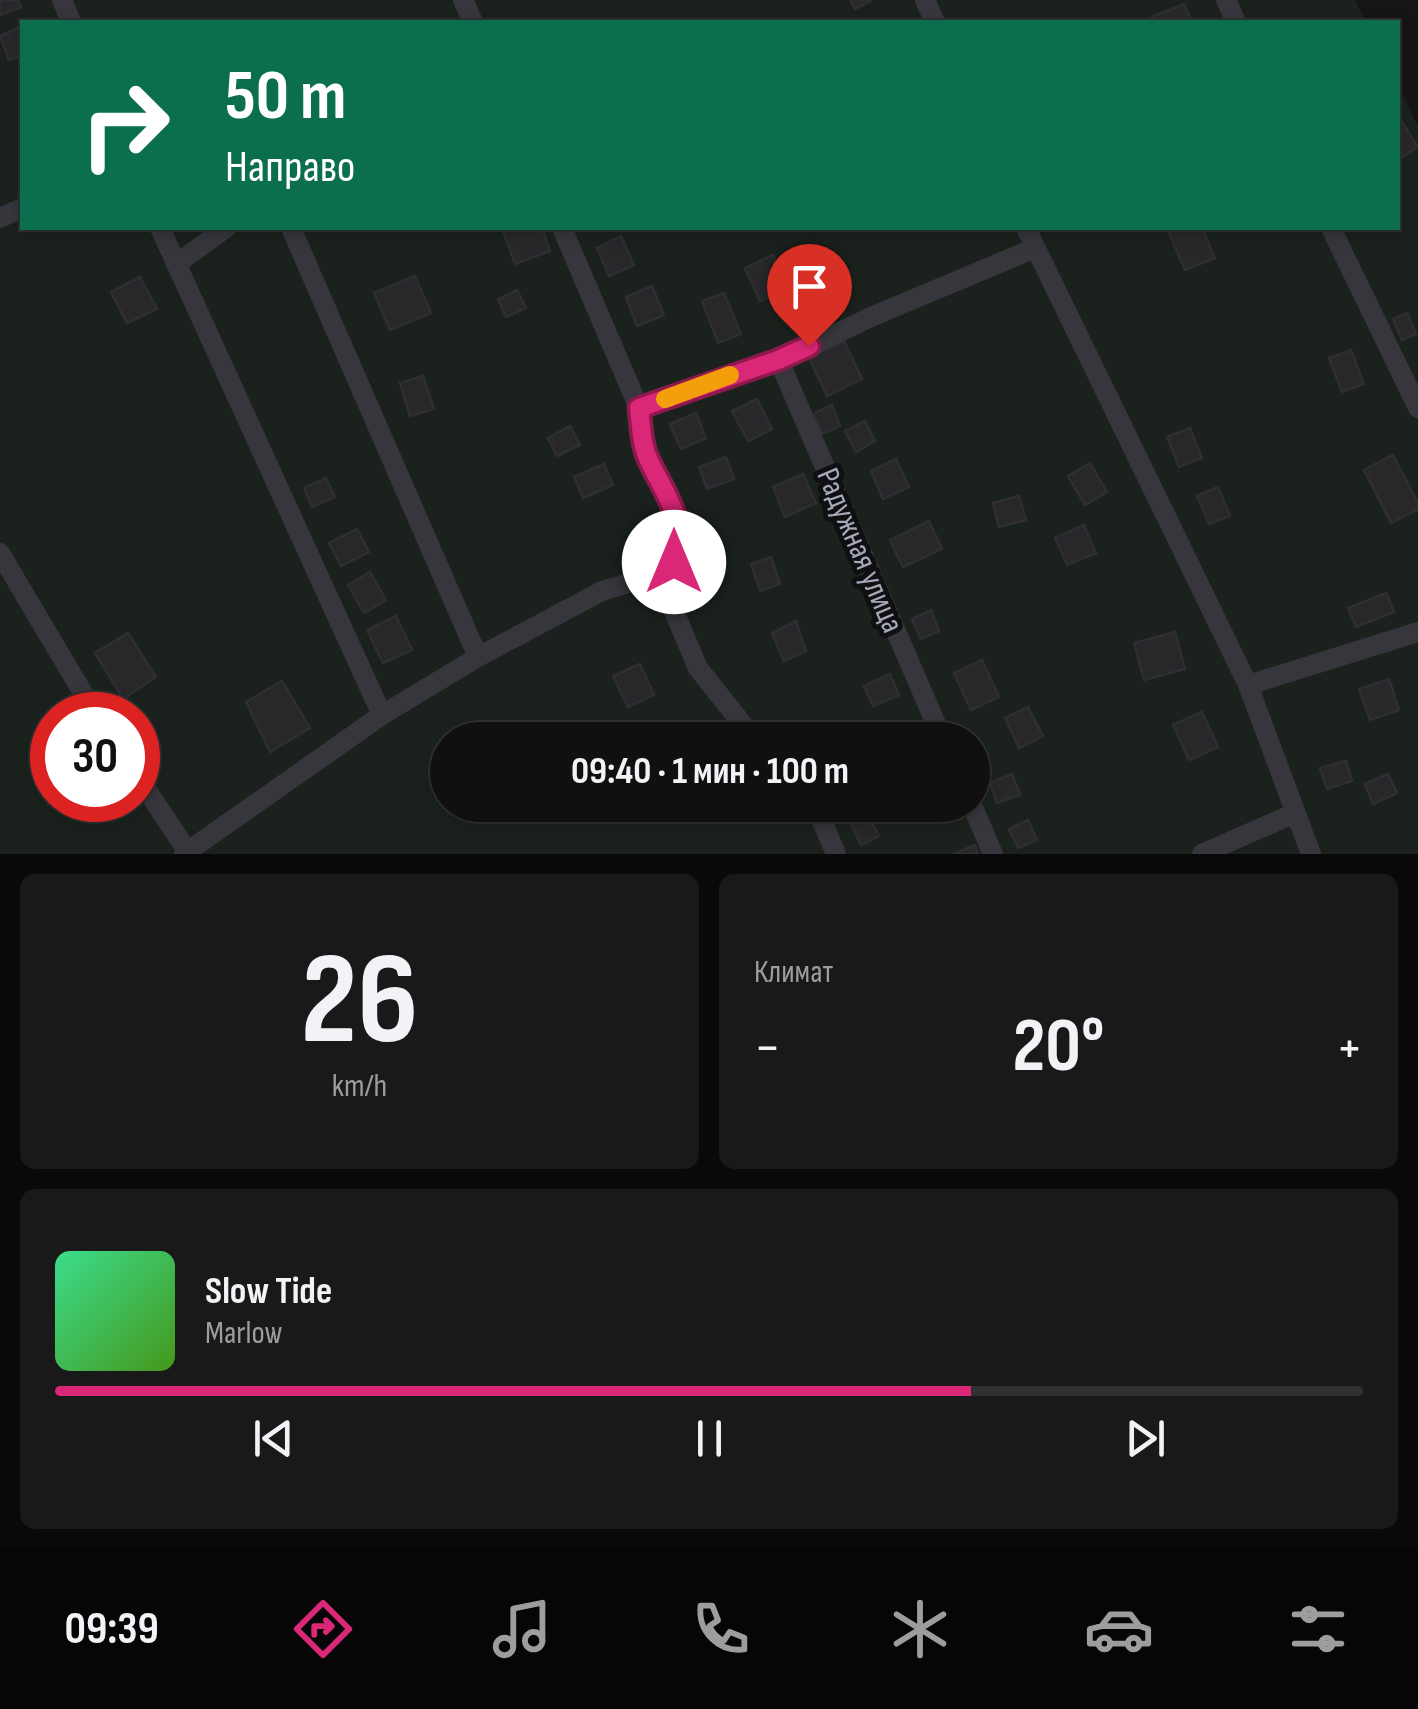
<!DOCTYPE html>
<html lang="ru">
<meta charset="utf-8">
<style>
body{margin:0;font-family:"Sofia Sans Condensed",sans-serif;background:#19191a;color:#f1f3f6;height:100vh;display:flex;flex-direction:column;font-size:38px;white-space:nowrap}
*{box-sizing:border-box;margin:0}
p{font-size:32px;color:#9c9d9f}
.icon{flex:none;width:55px;height:55px;fill:none;stroke:currentColor;stroke-width:2;stroke-linecap:round;stroke-linejoin:round}
.map{position:relative;height:854px;overflow:hidden}
.details{display:flex;flex-direction:column;gap:20px;padding:20px;background:#090909;flex:1}
.details>*{flex:none}
.guide{position:absolute;left:20px;top:20px;width:1380px;height:210px;border-radius:0px;box-shadow:0 5px 15px #0003,0 0 0 2px #303031;background:#0b6e4f;color:#fff;overflow:hidden}
.speed{position:absolute;left:30px;top:692px;display:flex;gap:20px;font-size:50px;font-weight:700;text-align:center}
.speed>*{display:grid;place-content:center;width:130px;height:130px;border-radius:50%;background:#101011;box-shadow:0 5px 15px #0003,0 0 0 2px #303031;line-height:1}
.speed .limit{border:15px solid #d22;background:#fff;color:#111}
.pin{position:absolute;display:grid;place-items:center;width:85px;height:85px;color:#fff;margin:-102px -42px;border-radius:50% 50% 50% 0;rotate:-45deg;box-shadow:0 0 10px #0007}
.pin .icon{rotate:45deg}
.me{position:absolute;width:110px;margin:-55px;rotate:0deg;stroke-linejoin:round;filter:drop-shadow(0 0 8px #0008)}
.turn{display:flex;align-items:center;gap:35px;height:210px;padding:0 40px;font-size:45px}
.turn .icon{width:130px;height:130px;stroke-width:2.5}
.turn b{display:block;font-size:70px;line-height:85px}
.big{font-size:75px;font-weight:700;line-height:1.1}
.details .tile{flex:1;display:flex;flex-direction:column;justify-content:center;gap:15px;min-width:0;padding:0 35px;border-radius:15px;background:#19191a}
.details .dial{align-items:center;gap:0}
.dial b{font-size:130px;line-height:1}
.song{display:flex;align-items:center;gap:30px}
.cover{width:120px;height:120px;border-radius:15px;background:linear-gradient(135deg,hsl(150 70% 55%),hsl(100 70% 35%))}
.played{height:10px;border-radius:5px;background:linear-gradient(90deg,#db2777 70%,#303031 70%)}
.keys{display:flex;justify-content:space-around;direction:ltr}
.heat{display:flex;justify-content:space-between;align-items:center;font-size:55px;direction:ltr}
.details .tiles{flex:1;display:grid;gap:20px;grid-template-columns:1fr 1fr}
.tile:last-child{grid-column:span 2}
.trip{position:absolute;left:430px;top:722px;width:560px;height:100px;border-radius:50px;background:#101011;box-shadow:0 5px 15px #0003,0 0 0 2px #303031;font-weight:700;line-height:100px;text-align:center}
.tabs{display:flex;height:160px;justify-content:space-around;align-items:center;background:#060607;color:#9c9d9f}
.tabs .icon{width:70px;height:70px}
.tabs .current{color:#db2777}
.tabs b{font-size:45px;color:#f1f3f6}
.map>svg:first-child{display:block}
.green{fill:#1b221d;fill-rule:evenodd}
.building{fill:#28282b;stroke:#2f2f33;stroke-width:2.5}
.lines{fill:none;stroke-linecap:round;stroke-linejoin:round}
.minor{stroke:#36363c;stroke-width:20}
.route-casing{stroke:#8e194d;stroke-width:25}
.route{stroke:#db2777;stroke-width:18}
.slow{stroke:#f59e0b;stroke-width:18}
.labels{text-anchor:middle;stroke-width:10;stroke-linejoin:round;paint-order:stroke}
.street-label{font-size:32px;fill:#a6aab8;stroke:#101012}
</style>
<div class="map">
<svg width="1418" height="854" viewBox="0 0 1418 854">
<rect width="100%" height="100%" fill="#151517"/>
<path class="green" d="M0,0H1355L1366,22H22V228H1398V85L1418,126V854H0ZM52,715H138V800H52ZM448,740H972V805H448Z"/>
<path class="building" d="M0,0H18L21,7L0,15Z
M850,0H872L855,9Z
M1184,4L1192,22H1154L1152,17Z
M22,26V55L9,60L0,36Z
M1402,122L1418,147L1398,160V126Z
M502,228H542L550,251L515,264Z
M1167,228H1202L1215,258L1185,270Z
M621,236L634,265L609,276L597,248Z
M773,255L788,288L760,301L745,268Z
M415,276L431,313L390,330L374,293Z
M140,277L157,309L127,323L111,292Z
M829,279L837,299L819,307L810,287Z
M652,286L664,315L637,326L626,297Z
M517,290L526,308L506,317L498,299Z
M724,293L741,334L718,343L702,301Z
M1407,313L1416,334L1402,340L1393,319Z
M844,341L862,379L827,396L809,358Z
M1351,350L1364,384L1342,392L1329,358Z
M423,376L434,409L410,416L400,383Z
M757,399L772,429L748,441L732,411Z
M832,405L840,426L822,434L813,414Z
M696,413L706,438L681,449L670,424Z
M865,421L875,441L856,452L845,431Z
M570,426L580,445L557,456L548,438Z
M1190,428L1202,458L1179,467L1167,437Z
M1393,455L1418,503V509L1391,523L1364,470Z
M726,457L734,479L707,489L699,467Z
M896,459L909,487L883,499L871,471Z
M1090,463L1107,492L1085,505L1068,476Z
M604,464L613,485L583,498L574,477Z
M803,474L816,503L785,517L773,487Z
M326,478L335,497L312,507L304,488Z
M1218,487L1230,516L1209,524L1197,496Z
M1019,496L1026,520L999,527L993,503Z
M929,521L942,549L903,567L890,540Z
M1084,525L1096,553L1067,565L1055,538Z
M357,529L369,552L341,566L329,543Z
M771,557L780,584L760,591L751,564Z
M370,572L386,600L364,613L348,585Z
M1386,593L1394,612L1356,627L1348,608Z
M931,610L939,631L921,639L912,619Z
M396,616L412,650L383,663L367,630Z
M796,621L806,651L784,661L772,633Z
M1175,632L1185,669L1144,680L1134,643Z
M128,633L156,677L123,699L95,653Z
M982,660L999,697L971,710L954,673Z
M640,664L654,695L628,707L613,676Z
M890,674L899,695L873,706L864,686Z
M1389,679L1399,710L1370,720L1359,689Z
M282,681L310,728L270,752L246,702Z
M1028,707L1043,736L1019,748L1005,718Z
M1202,712L1218,747L1189,760L1173,725Z
M1346,761L1352,781L1327,789L1320,768Z
M1012,774L1020,795L997,803L990,783Z
M1388,774L1397,793L1373,804L1365,784Z
M868,816L879,836L861,845L851,824Z
M1028,820L1037,840L1018,848L1009,829Z
M975,845L978,854H953Z"/>
<g class="lines">
<path class="minor" d="M62,0L71,22
M463,0L473,22
M925,0L935,22
M1226,0L1236,22
M0,218L22,208
M160,228L382,715
M291,228L478,657
M1026,228L1248,685L1311,854
M1331,228L1418,408
M176,264L226,228
M779,361L943,740
M639,408L779,361L871,317L1035,248
M0,553L96,715
M658,574L698,668L755,740
M1248,685L1418,632
M138,777L188,852
M815,805L836,854
M972,805L993,854
M184,854L382,715L478,657L602,591L658,574L674,562L680,544L670,496L645,453L639,408L562,228
M1202,854L1295,813"/>
</g>
<g class="lines">
<g class="route-casing">
<path id="route" d="M674,562C689,519 663,493 647,456C641,442 641,423 639,408L778,360L809,346"/>
</g>
<use href="#route" class="route"/>
<path class="slow" d="M665,399L730,375"/>
</g>
<g class="labels">
<g class="street-label">
<text transform="translate(861 550) rotate(67)" y="11">Радужная улица</text>
</g>
</g>
</svg>
<div class="speed"><div class="limit">30</div></div>
<div class="pin" style="left:809px;top:346px;background:#d93025"><svg class="icon" aria-label="arrive" viewBox="0 0 24 24"><path d="M6 21V4h12l-3 4 3 4H6"/></svg></div>
<svg class="me" style="left:674px;top:562px" viewBox="-20 -20 40 40"><circle r="19" fill="#fff"/><path d="M0-13L10 11 0 6-10 11z" fill="#db2777"/></svg>
<div class="trip">09:40 · 1 мин · 100 m</div>
<div class="guide">
<div class="turn"><svg class="icon" aria-label="right" viewBox="0 0 24 24"><path d="M7 20v-9h11M14 6l5 5-5 5"/></svg><div><b>50 m</b>Направо</div></div>
</div>
</div>
<section class="details">
<div class="tiles">
<div class="tile dial"><b>26</b><p>km/h</p></div>
<div class="tile"><p>Климат</p>
<div class="heat"><a>−</a><b class="big">20°</b><a>+</a></div>
</div>
<div class="tile">
<div class="song"><i class="cover"></i><div><b>Slow Tide</b><p>Marlow</p></div></div>
<div class="played"></div>
<div class="keys"><svg class="icon" aria-label="previous" viewBox="0 0 24 24"><path d="M18 5L8 12l10 7zM5 5v14"/></svg><svg class="icon" aria-label="pause" viewBox="0 0 24 24"><path d="M8 5v14M16 5v14"/></svg><svg class="icon" aria-label="next" viewBox="0 0 24 24"><path d="M6 5l10 7-10 7zM19 5v14"/></svg></div>
</div>
</div>
</section>
<nav class="tabs">
<b>09:39</b>
<svg class="icon current" aria-label="directions" viewBox="0 0 24 24"><path d="M12 3l9 9-9 9-9-9zM9 14v-3h6M13 9l2 2-2 2"/></svg>
<svg class="icon" aria-label="music" viewBox="0 0 24 24"><path d="M9 18V5l10-2v13"/><circle cx="6" cy="18" r="3"/><circle cx="16" cy="16" r="3"/></svg>
<svg class="icon" aria-label="phone" viewBox="0 0 24 24"><path d="M5 4h4l2 5-3 2q2 4 5 5l2-3 5 2v4C11 20 4 13 5 4z"/></svg>
<svg class="icon" aria-label="climate" viewBox="0 0 24 24"><path d="M12 3v18M4 7l16 10M4 17L20 7"/></svg>
<svg class="icon" aria-label="car" viewBox="0 0 24 24"><path d="M5 17H2v-5l4-1 3-4h7l3 4 3 1v5h-3M9 17h6M6 11h13"/><circle cx="7" cy="17" r="2"/><circle cx="17" cy="17" r="2"/></svg>
<svg class="icon" aria-label="filters" viewBox="0 0 24 24"><path d="M4 7h16M4 17h16"/><circle cx="9" cy="7" r="2"/><circle cx="15" cy="17" r="2"/></svg>
</nav>
